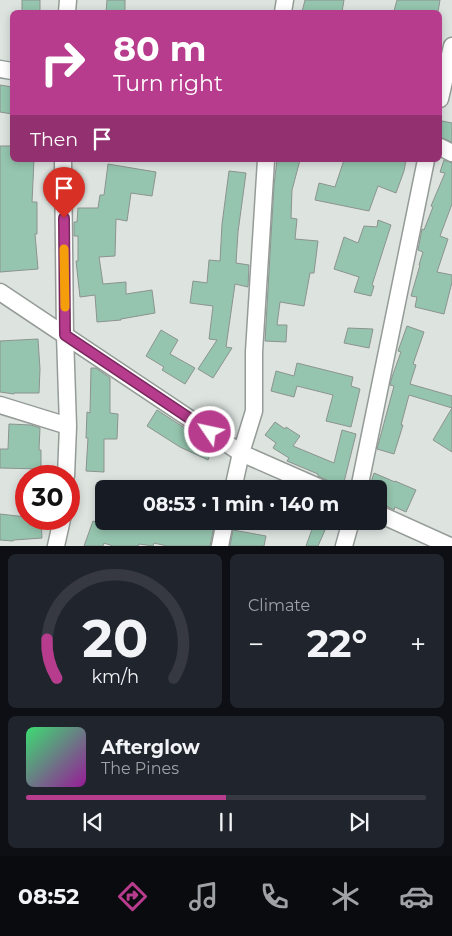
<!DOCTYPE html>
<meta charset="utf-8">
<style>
body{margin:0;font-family:Montserrat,sans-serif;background:#20242c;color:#f1f3f6;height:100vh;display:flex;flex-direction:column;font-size:19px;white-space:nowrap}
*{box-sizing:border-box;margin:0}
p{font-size:16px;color:#9ea1a6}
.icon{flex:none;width:28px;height:28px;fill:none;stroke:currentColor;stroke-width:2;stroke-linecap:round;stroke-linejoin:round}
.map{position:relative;height:546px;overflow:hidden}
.panel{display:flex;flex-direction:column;gap:8px;padding:8px;background:#0d0f14;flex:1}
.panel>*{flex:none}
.hud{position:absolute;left:10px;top:10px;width:432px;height:152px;border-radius:8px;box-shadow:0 2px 8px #0003;background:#b73c8d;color:#fff;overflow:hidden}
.speed{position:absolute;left:15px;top:465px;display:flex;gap:10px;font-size:25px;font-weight:700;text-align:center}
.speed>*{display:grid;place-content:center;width:65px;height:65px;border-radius:50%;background:#171b24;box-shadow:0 2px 8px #0003;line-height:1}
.speed .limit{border:8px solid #d22;background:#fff;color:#111}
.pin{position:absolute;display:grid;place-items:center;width:42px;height:42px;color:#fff;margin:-51px -21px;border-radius:50% 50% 50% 0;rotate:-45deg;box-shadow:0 0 5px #0007}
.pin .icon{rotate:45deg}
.me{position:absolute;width:55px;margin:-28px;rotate:304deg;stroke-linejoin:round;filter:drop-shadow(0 0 4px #0008)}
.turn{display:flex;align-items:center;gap:18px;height:105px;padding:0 20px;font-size:22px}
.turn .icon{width:65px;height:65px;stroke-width:2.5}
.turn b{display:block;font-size:35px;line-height:42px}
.then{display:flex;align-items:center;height:48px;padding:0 20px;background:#0003;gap:10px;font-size:19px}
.big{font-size:38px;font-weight:700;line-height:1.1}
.panel .card{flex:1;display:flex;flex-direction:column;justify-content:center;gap:8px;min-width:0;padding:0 18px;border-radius:8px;background:#20242c}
.panel .dial{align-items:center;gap:0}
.dial svg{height:130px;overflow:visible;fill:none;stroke:#363941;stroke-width:7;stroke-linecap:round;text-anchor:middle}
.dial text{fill:#f1f3f6;stroke:none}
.song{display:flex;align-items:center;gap:15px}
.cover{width:60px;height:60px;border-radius:8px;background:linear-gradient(135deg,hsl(140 70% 55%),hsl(300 70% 35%))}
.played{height:5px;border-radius:2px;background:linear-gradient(90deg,#b73c8d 50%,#363941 50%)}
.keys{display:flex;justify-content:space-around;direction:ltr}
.heat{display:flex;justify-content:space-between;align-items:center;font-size:28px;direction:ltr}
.panel .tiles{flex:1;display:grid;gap:8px;grid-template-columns:1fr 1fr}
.card:last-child{grid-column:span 2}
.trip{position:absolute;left:95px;top:480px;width:292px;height:50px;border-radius:8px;background:#171b24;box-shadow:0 2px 8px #0003;font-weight:700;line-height:50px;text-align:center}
.tab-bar{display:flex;height:80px;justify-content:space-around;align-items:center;background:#090b0e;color:#9ea1a6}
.tab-bar .icon{width:35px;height:35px}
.tab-bar .selected{color:#b73c8d}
.tab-bar b{font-size:22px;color:#f1f3f6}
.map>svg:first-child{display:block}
.building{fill:#95c5ae;stroke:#8c9390}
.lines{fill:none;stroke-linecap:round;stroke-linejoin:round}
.minor-casing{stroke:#959c98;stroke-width:19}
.minor{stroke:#fff;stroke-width:16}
.route-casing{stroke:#77275c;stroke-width:12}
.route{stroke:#b73c8d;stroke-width:9}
.slow{stroke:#f59e0b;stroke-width:9}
</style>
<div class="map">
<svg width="452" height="546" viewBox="0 0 452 546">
<rect width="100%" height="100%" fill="#dde4e0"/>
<path class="building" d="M22,0H40V12H22Z
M107,0H125V12H106Z
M305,0H344L342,12H302Z
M397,0H440L438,12H400L394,11Z
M0,85L12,87V114L0,112Z
M442,121L452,123V142L440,137V130Z
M0,146H12V160H34L32,202H37V234H35L38,269L0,272Z
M277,160H300L292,190L291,218L297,219L295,239L318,241L314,273H310L304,306L280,302L277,325H287L286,342L265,341L274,185Z
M344,160H406L404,171L396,193L378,186L369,211L315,200L319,183L335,187Z
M444,160L452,163V204L440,236L448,239L437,272L452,275V282L444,314L415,307L417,297L411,296L420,265H419L423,252L418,250L422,229L424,230L433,207L431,206L445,173L440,172Z
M108,164L156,172L152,196L131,193L127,221L116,219L115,256L99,257L103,284L126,282V294L152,290L155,313L121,319V320L97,322L95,295L80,297L76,261H78V236H74V222H77L78,208H98L100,195H104Z
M229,171L246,173L238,232L236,263L249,265L248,287L235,284L226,347L232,348L213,378L198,369L217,340L209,339L213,306L190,303L193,281L207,283L209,260L220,261L222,224Z
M378,220L391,225L372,285L374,286L371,296L354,292L359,277L334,269L344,237L358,243L364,226L377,227Z
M407,326L424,332L413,364L416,365L410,384L452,396V408L409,395L401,425H403L394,454L377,449L394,386L390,385L392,377L401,352L398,351Z
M348,328L373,329L369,348L344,343Z
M161,330L178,340L170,354L195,368L185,384L162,370L164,367L146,356Z
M38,339L40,369L39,393H14V394L0,392V341Z
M297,363L353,377L351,386L360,389L351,427L326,421L333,395L297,386L294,397L271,391L276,371L294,376Z
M91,368H96L110,378V413L118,414L117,439H104V472L86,471L88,438H86L87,412L90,413Z
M452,408V452L433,440Z
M157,410L214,447L208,460L180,447L147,426Z
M275,422L285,429L286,427L300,436L293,446L334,463L342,430L356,434L345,478L342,487L318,476V474L287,461L289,458L273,448L276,443L265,435Z
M9,424L31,425L40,428L39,450H41V469L0,468V449H8Z
M374,473L395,482V481L416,490L406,512L395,507L394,510L379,502V489H369Z
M0,514L26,517V519H41L42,538L14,540L13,541L0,540Z
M93,521L98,523L99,521H215L210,546H167L154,543L153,546L139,544L138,546H113L104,543L103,546H84Z
M315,521H329L318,546H306Z
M233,530L266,536L264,546H230Z"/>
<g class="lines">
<g class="minor-casing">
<path id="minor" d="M67,12L68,0
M283,12L285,0
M0,69L12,71
M440,99L452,46
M440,147L452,153
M63,160L65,335L68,426L66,476
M0,292L241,453L323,489
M0,405L68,426
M233,489L241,453L254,411V352L266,160
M359,489L426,160
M379,514L450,546
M56,546L62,519
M220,546L225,521
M344,546L351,521"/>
</g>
<use href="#minor" class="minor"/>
</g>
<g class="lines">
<g class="route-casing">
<path id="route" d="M64,218L65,335L210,432"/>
</g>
<use href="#route" class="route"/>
<path class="slow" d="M64,249L65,307"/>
</g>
</svg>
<div class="speed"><div class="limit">30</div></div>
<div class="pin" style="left:64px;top:218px;background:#d93025"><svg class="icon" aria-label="arrive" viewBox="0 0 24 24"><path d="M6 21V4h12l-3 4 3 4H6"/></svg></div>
<svg class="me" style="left:210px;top:432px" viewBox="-20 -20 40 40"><circle r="17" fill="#b73c8d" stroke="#fff" stroke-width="3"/><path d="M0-11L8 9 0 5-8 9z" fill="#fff"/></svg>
<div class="trip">08:53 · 1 min · 140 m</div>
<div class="hud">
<div class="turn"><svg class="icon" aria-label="right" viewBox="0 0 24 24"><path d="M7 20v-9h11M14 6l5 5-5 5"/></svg><div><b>80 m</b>Turn right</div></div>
<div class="then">Then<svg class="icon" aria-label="arrive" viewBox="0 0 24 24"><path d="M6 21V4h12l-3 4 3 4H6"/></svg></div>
</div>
</div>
<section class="panel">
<div class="tiles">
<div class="card dial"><svg viewBox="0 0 100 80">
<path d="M14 69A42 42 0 1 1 86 69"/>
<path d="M14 69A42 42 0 0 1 8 45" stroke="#b73c8d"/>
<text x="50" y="56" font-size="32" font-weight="700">20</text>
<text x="50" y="72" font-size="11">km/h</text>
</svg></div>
<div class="card"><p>Climate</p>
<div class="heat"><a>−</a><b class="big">22°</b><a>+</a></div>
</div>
<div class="card">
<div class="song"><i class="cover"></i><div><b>Afterglow</b><p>The Pines</p></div></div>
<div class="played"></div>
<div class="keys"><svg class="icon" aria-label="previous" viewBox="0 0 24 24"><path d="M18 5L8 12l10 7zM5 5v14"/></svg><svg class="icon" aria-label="pause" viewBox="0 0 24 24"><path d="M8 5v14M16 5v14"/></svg><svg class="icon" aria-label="next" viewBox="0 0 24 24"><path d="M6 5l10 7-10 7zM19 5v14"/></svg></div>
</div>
</div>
</section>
<nav class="tab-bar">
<b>08:52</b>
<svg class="icon selected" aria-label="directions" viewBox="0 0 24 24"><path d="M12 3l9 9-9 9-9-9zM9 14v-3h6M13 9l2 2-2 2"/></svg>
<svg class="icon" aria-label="music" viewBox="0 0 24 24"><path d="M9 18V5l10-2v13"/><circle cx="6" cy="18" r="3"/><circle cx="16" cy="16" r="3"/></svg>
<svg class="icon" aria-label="phone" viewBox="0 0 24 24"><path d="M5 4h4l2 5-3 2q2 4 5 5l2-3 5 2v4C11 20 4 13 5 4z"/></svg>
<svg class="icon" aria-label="climate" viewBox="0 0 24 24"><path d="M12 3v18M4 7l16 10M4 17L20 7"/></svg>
<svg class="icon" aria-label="car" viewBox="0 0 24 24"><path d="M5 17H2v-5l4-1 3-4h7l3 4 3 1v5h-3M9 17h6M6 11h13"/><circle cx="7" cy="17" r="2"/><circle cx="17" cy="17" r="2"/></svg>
</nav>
